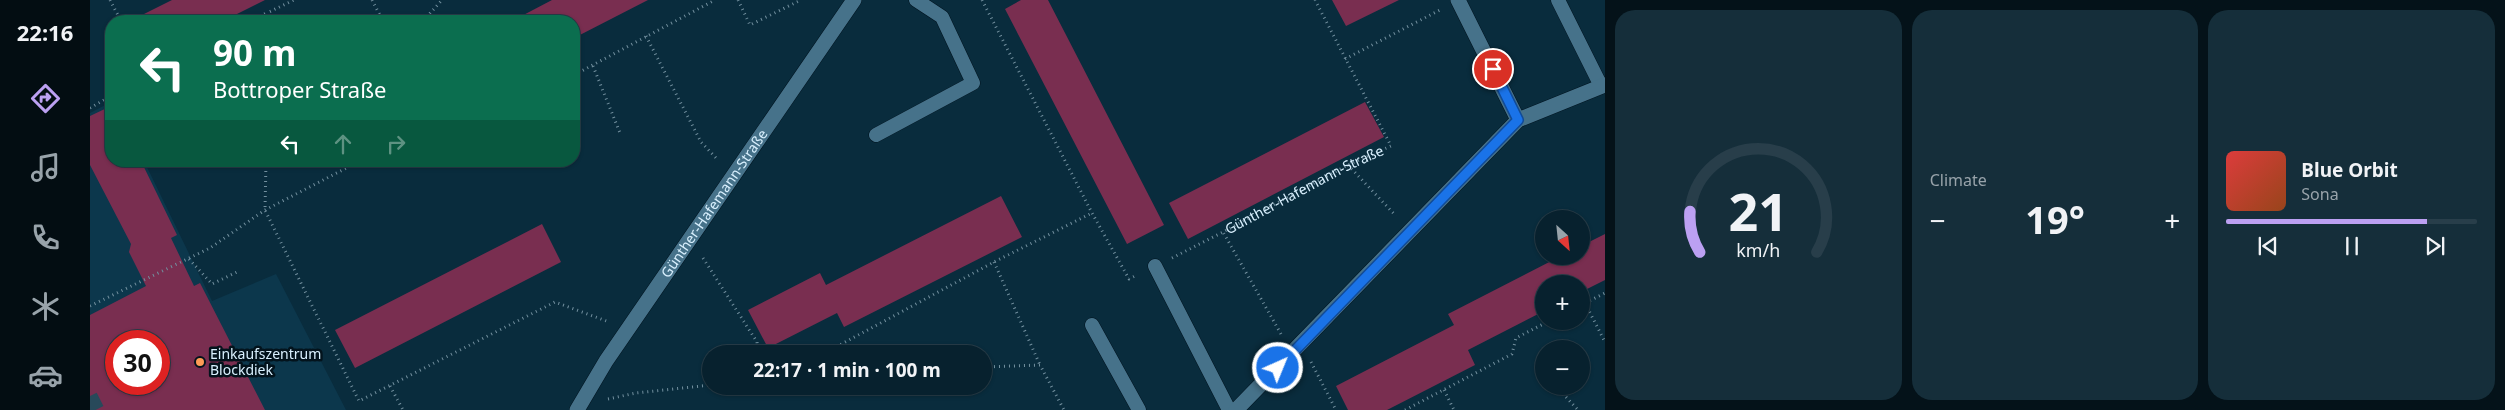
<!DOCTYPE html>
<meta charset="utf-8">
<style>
body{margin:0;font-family:"Noto Sans",sans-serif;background:#152e3a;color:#f1f3f6;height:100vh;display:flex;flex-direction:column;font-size:19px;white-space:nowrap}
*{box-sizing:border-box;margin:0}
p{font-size:16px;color:#98a3aa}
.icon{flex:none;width:28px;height:28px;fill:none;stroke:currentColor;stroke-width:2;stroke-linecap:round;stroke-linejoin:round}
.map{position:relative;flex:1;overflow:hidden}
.details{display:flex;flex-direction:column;gap:10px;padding:10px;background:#041219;width:900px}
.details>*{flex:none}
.guide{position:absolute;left:15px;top:15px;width:475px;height:152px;border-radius:20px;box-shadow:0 1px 4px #0004,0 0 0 1px #283e4a;background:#0b6e4f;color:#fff;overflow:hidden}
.needle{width:32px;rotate:153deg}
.tools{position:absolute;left:1445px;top:210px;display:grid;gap:10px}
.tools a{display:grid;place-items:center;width:55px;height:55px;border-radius:50%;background:#07212e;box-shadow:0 1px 4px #0004,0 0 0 1px #283e4a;font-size:25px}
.speed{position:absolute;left:15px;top:330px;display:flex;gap:10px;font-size:25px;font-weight:700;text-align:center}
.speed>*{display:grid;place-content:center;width:65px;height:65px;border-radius:50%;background:#07212e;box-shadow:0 1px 4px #0004,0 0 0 1px #283e4a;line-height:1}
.speed .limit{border:8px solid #d22;background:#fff;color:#111}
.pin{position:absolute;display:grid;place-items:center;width:42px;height:42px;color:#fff;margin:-21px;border:2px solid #fff;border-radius:50%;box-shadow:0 1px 5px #0007}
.me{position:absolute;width:55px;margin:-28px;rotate:44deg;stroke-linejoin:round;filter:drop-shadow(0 0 4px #0008)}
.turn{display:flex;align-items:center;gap:18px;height:105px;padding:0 25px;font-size:22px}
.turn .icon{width:65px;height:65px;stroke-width:2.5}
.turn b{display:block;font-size:35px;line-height:42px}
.lanes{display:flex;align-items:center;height:48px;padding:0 25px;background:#0003;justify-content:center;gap:25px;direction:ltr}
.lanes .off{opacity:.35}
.big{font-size:38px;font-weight:700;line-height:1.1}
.details .tile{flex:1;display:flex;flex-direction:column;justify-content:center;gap:8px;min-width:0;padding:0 18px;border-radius:20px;background:#152e3a}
.details .dial{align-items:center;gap:0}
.dial svg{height:130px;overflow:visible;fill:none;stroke:#283e4a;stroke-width:7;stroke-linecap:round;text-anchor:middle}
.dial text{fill:#f1f3f6;stroke:none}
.song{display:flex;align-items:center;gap:15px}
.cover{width:60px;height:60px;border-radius:8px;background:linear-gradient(135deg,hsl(0 70% 55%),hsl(20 70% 35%))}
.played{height:5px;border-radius:2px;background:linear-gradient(90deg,#bca0f2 80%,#283e4a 80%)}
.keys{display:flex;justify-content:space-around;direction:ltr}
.heat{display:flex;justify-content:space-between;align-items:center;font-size:28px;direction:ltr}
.details .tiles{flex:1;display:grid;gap:10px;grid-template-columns:repeat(3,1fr)}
.trip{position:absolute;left:612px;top:345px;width:290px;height:50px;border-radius:25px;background:#07212e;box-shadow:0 1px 4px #0004,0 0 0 1px #283e4a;font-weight:700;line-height:50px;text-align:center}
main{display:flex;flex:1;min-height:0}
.menu{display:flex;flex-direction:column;width:90px;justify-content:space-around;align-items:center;background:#030d12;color:#98a3aa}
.menu .icon{width:35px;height:35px}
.menu .current{color:#bca0f2}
.menu b{font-size:22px;color:#f1f3f6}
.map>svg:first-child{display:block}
.built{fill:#0c374c;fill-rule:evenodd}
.building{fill:#792e50;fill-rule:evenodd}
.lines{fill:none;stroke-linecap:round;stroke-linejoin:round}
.street-tunnel{stroke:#28495a;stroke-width:15;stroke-dasharray:15 8;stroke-linecap:butt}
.lane-casing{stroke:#00131f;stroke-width:15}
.street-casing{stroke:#00131f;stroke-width:16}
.path{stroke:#73909f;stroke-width:3;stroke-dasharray:1 4;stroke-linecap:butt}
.lane{stroke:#46728a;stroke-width:14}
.street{stroke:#46728a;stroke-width:15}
.route-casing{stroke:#114b97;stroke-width:12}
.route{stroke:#1a73e8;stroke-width:9}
.poi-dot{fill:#fd9c56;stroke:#03131c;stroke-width:2}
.labels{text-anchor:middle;stroke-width:5;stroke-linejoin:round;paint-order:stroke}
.street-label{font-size:14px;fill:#d9f0fe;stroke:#03131c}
.poi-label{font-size:14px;fill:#d9f0fe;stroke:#03131c;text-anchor:start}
</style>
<main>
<nav class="menu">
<b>22:16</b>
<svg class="icon current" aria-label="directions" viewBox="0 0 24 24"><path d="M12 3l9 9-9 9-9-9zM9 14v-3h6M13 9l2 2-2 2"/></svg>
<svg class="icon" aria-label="music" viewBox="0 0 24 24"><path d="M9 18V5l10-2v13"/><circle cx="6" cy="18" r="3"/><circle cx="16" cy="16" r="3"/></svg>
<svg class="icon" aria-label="phone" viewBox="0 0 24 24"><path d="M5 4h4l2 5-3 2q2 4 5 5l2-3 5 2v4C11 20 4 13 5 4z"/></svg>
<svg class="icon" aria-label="climate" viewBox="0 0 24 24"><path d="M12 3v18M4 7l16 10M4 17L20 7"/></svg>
<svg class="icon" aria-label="car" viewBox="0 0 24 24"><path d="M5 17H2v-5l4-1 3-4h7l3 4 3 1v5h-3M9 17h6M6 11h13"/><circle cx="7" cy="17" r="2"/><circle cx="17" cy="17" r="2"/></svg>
</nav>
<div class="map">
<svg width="1515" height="410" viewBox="0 0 1515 410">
<rect width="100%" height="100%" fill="#092c3d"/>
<path class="built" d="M21,102V161H54L122,301L186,274L256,410H0V113ZM26,341H69V384H26Z"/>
<path class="building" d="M82,0H175L133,21H40Z
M462,0H558L484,38V21H422Z
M931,0H958L1074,225L1037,244L915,9Z
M1242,0H1309L1256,26Z
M1275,102L1294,137L1098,239L1079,203Z
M21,106V161H51L87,235L81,238L104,286L110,283L175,410H0V315L56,286L39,252L41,244L0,165V116ZM26,341H69V384H26Z
M911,196L932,237L754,327L747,313L678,348L658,310L730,273L736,285Z
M452,224L471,262L265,368L245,330Z
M1515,234V280L1491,292V284H1454V311L1378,350L1385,365L1297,410H1258L1246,386L1364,325L1358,314L1471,256H1491V246Z"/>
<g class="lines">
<path class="street-tunnel" d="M0,396L7,410"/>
<g class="lane-casing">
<path id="lane" d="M1468,0L1511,86
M786,135L883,83L852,17L826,0
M1065,266L1139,410
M1002,325L1049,410"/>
</g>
<g class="street-casing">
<g id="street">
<path d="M1368,0L1428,120"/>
<path id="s2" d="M487,410L516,361L764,0"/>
<path d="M1146,410L1428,120L1515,85"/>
</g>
</g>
<g class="path">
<path d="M20,0L31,21"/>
<path d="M282,0L293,21"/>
<path d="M648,0L660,25L711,0"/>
<path d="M892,0L1002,213L1039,279L1047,275"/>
<path d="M161,21L178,12"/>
<path d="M179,21V12L204,0"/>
<path d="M333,21L352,0"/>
<path d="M556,36L611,142L628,160"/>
<path d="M1255,59L1350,10"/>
<path d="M503,66L530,133"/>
<path d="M484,75L625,0"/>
<path d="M0,108L21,96"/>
<path d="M176,161L175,210L269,401L465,302L519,322"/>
<path d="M1258,165L1306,216"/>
<path d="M613,258L667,342L668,354"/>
<path d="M1082,258L1133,232"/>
<path d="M99,259L122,284L147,272"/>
<path d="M904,262L950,365"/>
<path d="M1495,303L1515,342"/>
<path d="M1491,305L1515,293"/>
<path d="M0,306L120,248L175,210L270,161"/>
<path id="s1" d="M1191,334L1133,232L1258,165L1301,146L1225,0"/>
<path d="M733,354L904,262L1002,213"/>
<path d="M1221,362L1246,410"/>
<path d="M894,367L950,365L974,410"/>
<path d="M300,386L313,410"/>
<path d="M1354,390L1364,410"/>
<path d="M1476,397L1488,410"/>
<path d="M518,399L546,393L621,385"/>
<path d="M1315,410L1422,354L1426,338L1459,321"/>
</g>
<use href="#lane" class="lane"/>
<use href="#street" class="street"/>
</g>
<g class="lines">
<g class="route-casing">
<path id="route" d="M1188,368L1428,120L1403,69"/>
</g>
<use href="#route" class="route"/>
</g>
<circle class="poi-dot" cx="110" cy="362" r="5"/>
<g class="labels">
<g class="street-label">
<text dy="5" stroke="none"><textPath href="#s1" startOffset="209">Günther-Hafemann-Straße</textPath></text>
<text dy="5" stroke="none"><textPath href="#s2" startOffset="248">Günther-Hafemann-Straße</textPath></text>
</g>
<g class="poi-label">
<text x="120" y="359">Einkaufszentrum<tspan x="120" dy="16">Blockdiek</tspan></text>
</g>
</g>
</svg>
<div class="tools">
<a><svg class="needle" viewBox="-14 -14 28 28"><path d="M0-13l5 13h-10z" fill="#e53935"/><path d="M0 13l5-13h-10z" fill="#98a3aa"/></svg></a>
<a>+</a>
<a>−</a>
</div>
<div class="speed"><div class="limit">30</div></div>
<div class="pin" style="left:1403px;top:69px;background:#d93025"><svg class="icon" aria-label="arrive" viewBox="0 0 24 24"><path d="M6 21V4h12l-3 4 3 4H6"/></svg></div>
<svg class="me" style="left:1188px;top:368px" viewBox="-20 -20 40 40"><circle r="17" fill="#1a73e8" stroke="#fff" stroke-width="3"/><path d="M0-11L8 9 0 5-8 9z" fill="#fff"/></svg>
<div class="trip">22:17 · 1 min · 100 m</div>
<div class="guide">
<div class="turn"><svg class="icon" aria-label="left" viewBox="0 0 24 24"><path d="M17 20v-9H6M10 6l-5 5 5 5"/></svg><div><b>90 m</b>Bottroper Straße</div></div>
<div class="lanes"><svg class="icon" aria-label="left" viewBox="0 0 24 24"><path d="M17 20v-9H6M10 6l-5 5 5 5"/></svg><svg class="icon off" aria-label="ahead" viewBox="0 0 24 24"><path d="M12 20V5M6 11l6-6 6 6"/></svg><svg class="icon off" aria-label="right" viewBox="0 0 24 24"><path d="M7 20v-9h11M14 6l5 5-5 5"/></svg></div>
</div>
</div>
<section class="details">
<div class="tiles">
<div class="tile dial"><svg viewBox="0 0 100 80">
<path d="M14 69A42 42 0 1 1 86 69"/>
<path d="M14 69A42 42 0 0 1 8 44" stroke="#bca0f2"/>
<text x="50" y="56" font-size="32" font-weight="700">21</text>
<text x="50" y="72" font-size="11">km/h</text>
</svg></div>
<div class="tile"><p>Climate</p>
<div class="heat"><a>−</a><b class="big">19°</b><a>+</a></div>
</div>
<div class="tile">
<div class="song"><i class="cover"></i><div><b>Blue Orbit</b><p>Sona</p></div></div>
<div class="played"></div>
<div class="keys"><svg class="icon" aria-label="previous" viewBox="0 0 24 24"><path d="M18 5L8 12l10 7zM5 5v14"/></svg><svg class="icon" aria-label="pause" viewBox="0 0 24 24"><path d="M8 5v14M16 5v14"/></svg><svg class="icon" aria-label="next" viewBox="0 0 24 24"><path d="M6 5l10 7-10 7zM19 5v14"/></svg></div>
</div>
</div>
</section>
</main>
